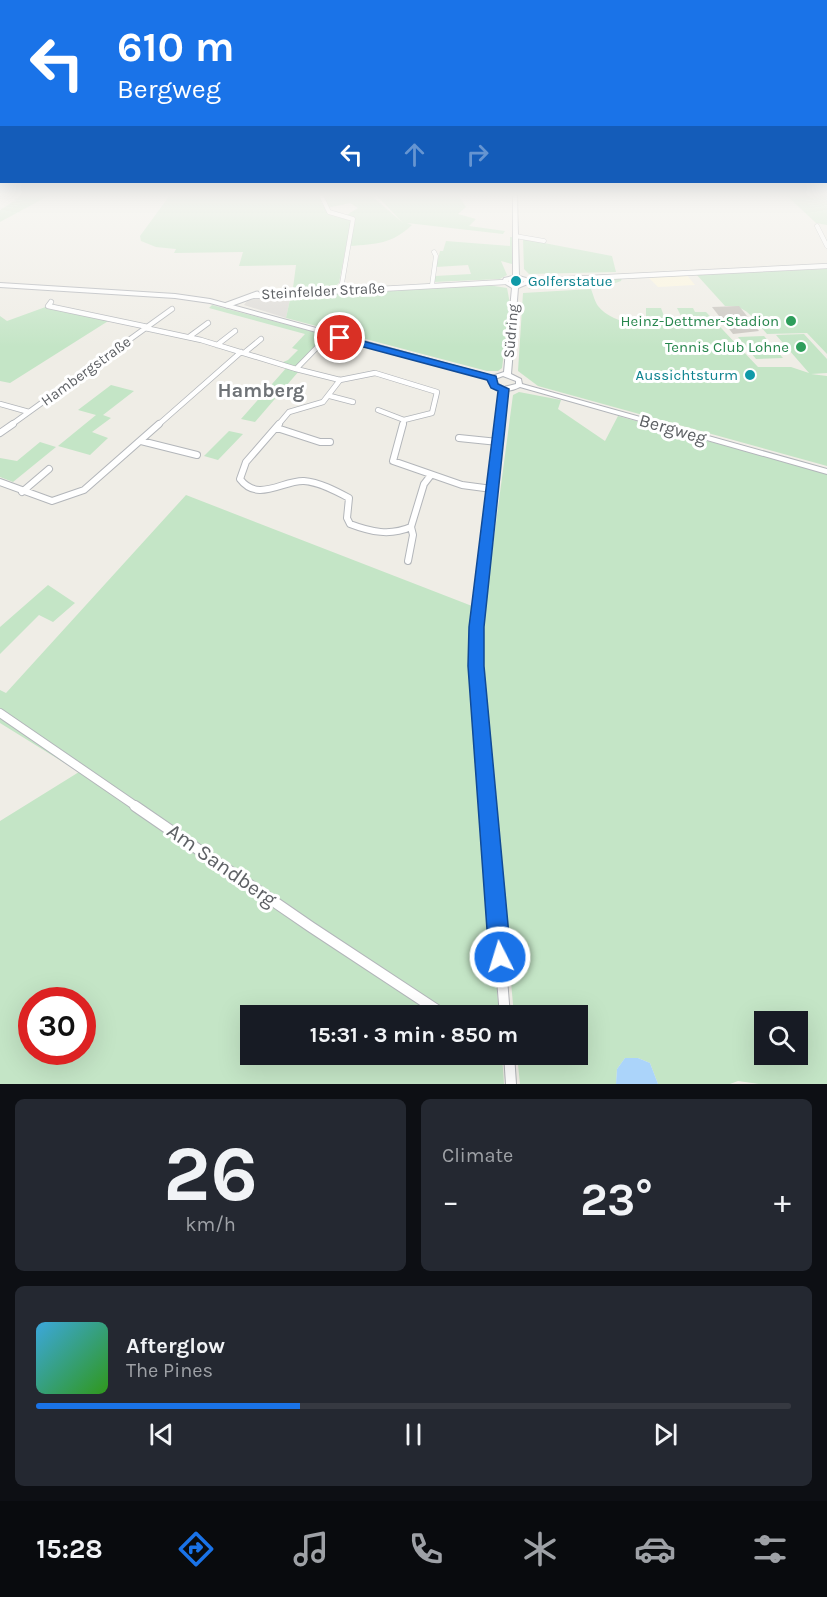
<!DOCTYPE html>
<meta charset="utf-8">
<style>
body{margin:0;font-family:Karla,sans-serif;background:#242831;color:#f1f3f6;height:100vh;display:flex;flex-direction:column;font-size:22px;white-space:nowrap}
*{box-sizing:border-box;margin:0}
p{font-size:20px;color:#9ea1a6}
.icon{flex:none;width:33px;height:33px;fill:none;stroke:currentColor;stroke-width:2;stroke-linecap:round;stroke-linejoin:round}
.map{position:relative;height:1084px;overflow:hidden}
.side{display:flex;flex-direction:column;gap:15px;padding:15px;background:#0d0f14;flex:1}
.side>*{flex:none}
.top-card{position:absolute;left:0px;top:0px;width:828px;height:183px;box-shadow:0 6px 24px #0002;background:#1a73e8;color:#fff;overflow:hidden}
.fabs{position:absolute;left:754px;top:1011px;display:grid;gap:12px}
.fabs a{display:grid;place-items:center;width:54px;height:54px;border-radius:0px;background:#171b24;box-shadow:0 6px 24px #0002;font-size:30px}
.speed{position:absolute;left:18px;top:987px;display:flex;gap:12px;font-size:30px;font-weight:700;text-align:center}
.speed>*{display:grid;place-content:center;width:78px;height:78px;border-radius:50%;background:#171b24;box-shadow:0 6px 24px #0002;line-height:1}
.speed .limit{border:9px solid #d22;background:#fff;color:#111}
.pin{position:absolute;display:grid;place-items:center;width:51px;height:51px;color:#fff;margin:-26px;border:3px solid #fff;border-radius:50%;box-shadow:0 2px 6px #0007}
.me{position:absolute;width:66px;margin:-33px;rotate:355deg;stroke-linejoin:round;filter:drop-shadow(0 0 4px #0008)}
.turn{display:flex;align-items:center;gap:21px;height:126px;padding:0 18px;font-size:27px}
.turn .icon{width:78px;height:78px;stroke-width:2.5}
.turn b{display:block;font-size:42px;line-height:51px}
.lanes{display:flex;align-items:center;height:57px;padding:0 18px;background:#0003;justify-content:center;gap:30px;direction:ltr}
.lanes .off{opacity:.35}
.big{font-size:45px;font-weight:700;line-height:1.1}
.side .widget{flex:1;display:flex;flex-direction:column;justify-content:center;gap:9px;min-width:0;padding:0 21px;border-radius:9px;background:#242831}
.side .dial{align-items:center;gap:0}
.dial b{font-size:78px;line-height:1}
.song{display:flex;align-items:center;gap:18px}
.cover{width:72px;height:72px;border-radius:9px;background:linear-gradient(135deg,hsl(200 70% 55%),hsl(110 70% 35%))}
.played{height:6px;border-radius:3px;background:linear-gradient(90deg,#1a73e8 35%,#363941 35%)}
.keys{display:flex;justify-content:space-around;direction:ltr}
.heat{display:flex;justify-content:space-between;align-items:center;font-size:33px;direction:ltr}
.side .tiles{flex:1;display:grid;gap:15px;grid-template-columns:1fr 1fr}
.widget:last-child{grid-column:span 2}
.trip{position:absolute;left:240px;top:1005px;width:348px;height:60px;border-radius:0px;background:#171b24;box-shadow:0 6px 24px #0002;font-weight:700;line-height:60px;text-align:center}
.tab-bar{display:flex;height:96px;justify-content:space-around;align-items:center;background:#090b0e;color:#9ea1a6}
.tab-bar .icon{width:42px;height:42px}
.tab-bar .current{color:#1a73e8}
.tab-bar b{font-size:27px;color:#f1f3f6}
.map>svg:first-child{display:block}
.commercial{fill:#fcf6de}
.industrial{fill:#dedcd8}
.green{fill:#c4e5c6;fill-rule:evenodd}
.water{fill:#abd4fa}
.building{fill:#cbc8c2}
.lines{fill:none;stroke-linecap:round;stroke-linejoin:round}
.minor-far4-casing{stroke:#b3b6ba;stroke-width:5}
.minor-far3-casing{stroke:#b3b6ba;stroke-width:6}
.minor-far2-casing{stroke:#b3b6ba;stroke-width:8}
.minor-far1-casing{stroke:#b3b6ba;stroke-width:10}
.minor-casing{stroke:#b3b6ba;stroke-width:12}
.tertiary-far1-casing{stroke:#b3b6ba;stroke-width:6}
.tertiary-casing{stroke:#b3b6ba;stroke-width:7}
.secondary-casing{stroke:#b2b5ba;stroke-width:2}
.minor-far4{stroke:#fff;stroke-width:4}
.minor-far3{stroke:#fff;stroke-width:4.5}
.minor-far2{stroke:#fff;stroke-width:6}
.minor-far1{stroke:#fff;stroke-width:8}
.minor{stroke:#fff;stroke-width:10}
.tertiary-far1{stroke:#fff;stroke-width:4.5}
.tertiary{stroke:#fff;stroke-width:5}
.secondary{fill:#fff;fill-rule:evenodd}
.route{fill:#1a73e8;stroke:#114b97;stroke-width:1.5}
.culture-dot{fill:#0f9aa8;stroke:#fff;stroke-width:2}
.leisure-dot{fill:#2e9e5b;stroke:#fff;stroke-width:2}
.labels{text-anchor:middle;stroke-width:6;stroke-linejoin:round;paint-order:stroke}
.far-culture-label{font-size:15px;fill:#0d838f;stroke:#fff;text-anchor:start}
.far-street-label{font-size:15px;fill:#5e6165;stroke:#fff}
.far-leisure-label{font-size:15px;fill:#27864d;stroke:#fff;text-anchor:end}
.street-label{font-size:18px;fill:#5e6165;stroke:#fff}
.far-district-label{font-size:20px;font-weight:bold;fill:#6f7377;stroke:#fff}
.near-street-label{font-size:21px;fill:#5e6165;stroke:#fff}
</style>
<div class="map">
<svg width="827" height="1084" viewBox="0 0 827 1084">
<rect width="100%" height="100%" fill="#efede6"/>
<path class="commercial" d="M686,274L695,285L658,287L647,276Z"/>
<path class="industrial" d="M291,295L286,318L244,305L247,301L256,297Z"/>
<path class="green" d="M23,195H50L0,222V210Z
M170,195H366L373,197L403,223L376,195H458L466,207L458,214L476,219L469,226L505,231L503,234L407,223L412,225C392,244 376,244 350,246L354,219L345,216L358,208L350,203L327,208L324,202H321L328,213L351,220L339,283L334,287L293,288L296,265L239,266L243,252L174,253L176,249L156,247L141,241L140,236Z
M786,195H827V225L816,223Z
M510,237H512V264L501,261L507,275L500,279L434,282L435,276L471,274L468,265L436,267L440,251H443L446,241L510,246Z
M523,239L612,256L616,272L529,274L524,269Z
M827,269V354L807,333L767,334C752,318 748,305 725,306L696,274Z
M620,277L622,278L621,281L610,285L528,289L537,283Z
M488,285L507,288L510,304L502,368L498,371H487L286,318L291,295Z
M591,289C593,294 595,302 598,306C608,319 633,327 646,320V308H661L668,327L695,328L694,326H686L677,308H693L695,312H706L758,367H791L809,373L776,335L804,334L827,359V373L811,374L827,376V466L538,386L518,371L523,293Z
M51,305L113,318L10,383L0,381V316L7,321Z
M212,305L326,335L294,368L299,371L255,422L241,419L288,366L281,363L288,360L298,350L292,348L305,334L209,308Z
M764,336L783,358L756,359L738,337Z
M111,385L134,391L103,415L111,418L92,432L108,438L90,455L58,446L96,415L78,410Z
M519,392L561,400L558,409L605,441L618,416L827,474V1084H759L738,1081L730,1084H658L650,1063L638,1058H625L617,1069L616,1084H520L517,1055L578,1054V1016L514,1015L482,666V628L513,395ZM765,1022H798V1054H765Z
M229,431L243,434L218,460L204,456Z
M40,442L56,447L13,482L0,477V458L17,461Z
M186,495L472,606V666L499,1015L250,1016V1054L502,1055L504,1084H0V821L79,772L0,723V690L6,693ZM32,1000H82V1052H32Z
M48,585L75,603L53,622L39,615L0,654V627Z"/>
<path class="water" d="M625,1058H638L650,1063L658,1084H616L617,1069Z"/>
<path class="building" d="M739,306L759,331L733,334L712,307Z"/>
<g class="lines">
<g class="minor-far4-casing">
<path id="minor-far4" d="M321,195L329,212L353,219L341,289
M817,226L827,246
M515,236L544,241
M432,285L436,256L434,252"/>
</g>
<g class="minor-far3-casing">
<path id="minor-far3" d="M51,302L48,306L148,327
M145,328L201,340L296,369
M331,333L296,369L340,380L375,373L437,392L432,413L404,420L403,425
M189,337L208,323
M217,345L235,331
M244,353L261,339
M330,396L353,402
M0,404L29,412
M378,410L404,420
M11,425L172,309
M158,425L241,352
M278,425L289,412L323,402L340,380
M500,425L504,389"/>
</g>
<g class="minor-far2-casing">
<path id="minor-far2" d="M279,424L246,462L240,479C258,503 283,480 304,481C319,482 336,491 349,498L347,518L350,524C371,532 390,536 411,527L424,484L431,475
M403,424L393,461L462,485L492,489
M277,428L320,442H330
M0,433L13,424
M459,438L498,442
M141,441L197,455
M0,482L52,501L84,490L159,424
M22,492L49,469
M408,561L413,535L411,527
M480,592L500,424"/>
</g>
<g class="minor-far1-casing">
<path id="minor-far1" d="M480,590L476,666L488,807
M0,713L137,807"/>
</g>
<g class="minor-casing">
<path id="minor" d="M135,806L311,927L446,1016
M488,806L505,1016
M509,1054L511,1084"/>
</g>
<g class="tertiary-far1-casing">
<path id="tertiary-far1" d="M527,281L827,266
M252,296L505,282"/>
</g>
<g class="tertiary-casing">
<path id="tertiary" d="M227,305L257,294"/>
</g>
<g class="secondary-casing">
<path id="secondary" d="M513,195H517L519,276L526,278L530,283L518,288L511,374L521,379L522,384L827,469V474L520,387C508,393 498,392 489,383L488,379L210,303L175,298L0,287V283L175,294L210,299L492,376L504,372L512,288L502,282L504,278L513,276ZM516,279L522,280L524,282L515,285L508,281ZM503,376L516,381V384L504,387L495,382V379Z"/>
</g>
<use href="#minor-far4" class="minor-far4"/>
<use href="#minor-far3" class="minor-far3"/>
<use href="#minor-far2" class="minor-far2"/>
<use href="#minor-far1" class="minor-far1"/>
<use href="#minor" class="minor"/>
<use href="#tertiary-far1" class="tertiary-far1"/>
<use href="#tertiary" class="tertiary"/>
<use href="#secondary" class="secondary"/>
</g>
<linearGradient id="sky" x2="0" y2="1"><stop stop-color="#8fc1ef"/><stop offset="0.56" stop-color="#f8f7f4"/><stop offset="1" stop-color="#f8f7f4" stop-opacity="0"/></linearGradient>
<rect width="827" height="347" fill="url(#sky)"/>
<path class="route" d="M340,335L496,376L498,384L509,389L484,627V666L511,957L508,965L500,968L493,965L489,957L468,666L469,627L498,391L491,388L487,380L337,340V336Z"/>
<g class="culture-dot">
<circle cx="516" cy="281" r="6"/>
<circle cx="750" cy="375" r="6"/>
</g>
<g class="leisure-dot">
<circle cx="791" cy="321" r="6"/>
<circle cx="801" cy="347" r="6"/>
</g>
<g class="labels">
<g class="far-culture-label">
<text x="528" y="286">Golferstatue</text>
<text x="738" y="380" text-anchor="end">Aussichtsturm</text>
</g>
<g class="far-street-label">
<text transform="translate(323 291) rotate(-3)" y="5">Steinfelder Straße</text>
<text transform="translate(511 331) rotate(-85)" y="5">Südring</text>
<text transform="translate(86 371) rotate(-36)" y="5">Hambergstraße</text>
</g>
<g class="far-leisure-label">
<text x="779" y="326">Heinz-Dettmer-Stadion</text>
<text x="789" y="352">Tennis Club Lohne</text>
</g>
<g class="street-label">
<text transform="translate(673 429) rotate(16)" y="6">Bergweg</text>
</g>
<g class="far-district-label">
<text x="261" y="397">Hamberg</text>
</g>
<g class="near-street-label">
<text transform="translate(222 865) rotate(35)" y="7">Am Sandberg</text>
</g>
</g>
</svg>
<div class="fabs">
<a><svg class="icon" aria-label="search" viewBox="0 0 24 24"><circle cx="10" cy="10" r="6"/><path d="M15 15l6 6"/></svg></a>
</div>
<div class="speed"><div class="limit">30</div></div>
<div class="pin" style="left:340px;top:338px;background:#d93025"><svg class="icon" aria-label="arrive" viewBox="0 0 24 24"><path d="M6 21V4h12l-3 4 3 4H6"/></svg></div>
<svg class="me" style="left:500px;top:957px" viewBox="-20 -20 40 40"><circle r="17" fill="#1a73e8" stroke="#fff" stroke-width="3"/><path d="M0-11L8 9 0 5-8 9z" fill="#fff"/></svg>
<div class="trip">15:31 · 3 min · 850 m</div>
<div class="top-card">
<div class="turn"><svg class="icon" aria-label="left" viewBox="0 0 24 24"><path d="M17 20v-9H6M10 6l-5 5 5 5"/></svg><div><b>610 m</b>Bergweg</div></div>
<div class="lanes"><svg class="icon" aria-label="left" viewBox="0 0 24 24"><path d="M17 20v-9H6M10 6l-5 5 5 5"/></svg><svg class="icon off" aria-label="ahead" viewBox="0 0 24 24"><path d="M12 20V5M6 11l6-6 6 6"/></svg><svg class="icon off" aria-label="right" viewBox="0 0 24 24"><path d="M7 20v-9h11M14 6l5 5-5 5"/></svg></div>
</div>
</div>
<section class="side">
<div class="tiles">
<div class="widget dial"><b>26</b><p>km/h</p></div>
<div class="widget"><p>Climate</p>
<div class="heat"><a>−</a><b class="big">23°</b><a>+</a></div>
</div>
<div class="widget">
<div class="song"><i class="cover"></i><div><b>Afterglow</b><p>The Pines</p></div></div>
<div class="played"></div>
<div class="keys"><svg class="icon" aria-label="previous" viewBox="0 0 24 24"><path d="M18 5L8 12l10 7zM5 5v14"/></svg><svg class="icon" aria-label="pause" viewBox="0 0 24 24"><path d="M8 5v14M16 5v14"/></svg><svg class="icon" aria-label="next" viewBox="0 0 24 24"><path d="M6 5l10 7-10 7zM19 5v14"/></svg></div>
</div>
</div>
</section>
<nav class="tab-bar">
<b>15:28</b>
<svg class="icon current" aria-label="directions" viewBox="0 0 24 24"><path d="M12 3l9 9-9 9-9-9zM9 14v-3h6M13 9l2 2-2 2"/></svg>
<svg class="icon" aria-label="music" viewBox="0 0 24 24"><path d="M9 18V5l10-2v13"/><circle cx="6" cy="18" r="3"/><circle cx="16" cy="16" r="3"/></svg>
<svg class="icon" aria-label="phone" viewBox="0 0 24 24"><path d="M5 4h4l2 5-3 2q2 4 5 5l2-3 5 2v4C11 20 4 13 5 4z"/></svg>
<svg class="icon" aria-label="climate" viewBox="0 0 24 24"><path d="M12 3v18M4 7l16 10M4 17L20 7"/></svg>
<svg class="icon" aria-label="car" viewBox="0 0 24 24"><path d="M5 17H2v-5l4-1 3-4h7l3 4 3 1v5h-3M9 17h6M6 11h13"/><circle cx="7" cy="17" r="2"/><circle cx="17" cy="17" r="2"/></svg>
<svg class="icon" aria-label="filters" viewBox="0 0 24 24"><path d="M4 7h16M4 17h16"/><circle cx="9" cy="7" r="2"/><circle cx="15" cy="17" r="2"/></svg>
</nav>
